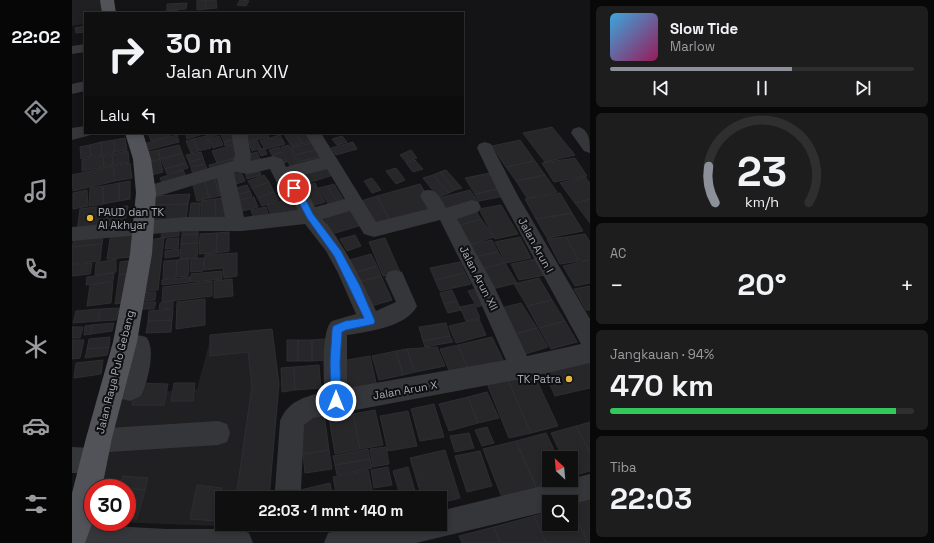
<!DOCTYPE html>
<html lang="id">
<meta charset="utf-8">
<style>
body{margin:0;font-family:"Space Grotesk",sans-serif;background:#1d1d1e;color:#f1f3f6;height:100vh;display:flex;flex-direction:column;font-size:15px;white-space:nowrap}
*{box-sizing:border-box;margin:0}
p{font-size:13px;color:#9b9c9f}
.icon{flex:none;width:22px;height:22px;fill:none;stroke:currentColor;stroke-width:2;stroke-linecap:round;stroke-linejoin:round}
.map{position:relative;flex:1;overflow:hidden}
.drawer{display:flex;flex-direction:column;gap:6px;padding:6px;background:#080809;width:344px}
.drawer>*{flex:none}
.guide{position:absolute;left:12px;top:12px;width:380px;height:122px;border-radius:0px;box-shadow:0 2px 6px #0003,0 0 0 1px #2f2f30;background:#0f0f10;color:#f1f3f6;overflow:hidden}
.needle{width:26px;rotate:334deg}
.controls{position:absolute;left:470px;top:451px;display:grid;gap:8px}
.controls a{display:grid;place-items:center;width:36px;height:36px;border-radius:0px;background:#0f0f10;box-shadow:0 2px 6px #0003,0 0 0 1px #2f2f30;font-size:20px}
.speed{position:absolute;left:12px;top:479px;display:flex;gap:8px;font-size:20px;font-weight:700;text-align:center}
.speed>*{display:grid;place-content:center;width:52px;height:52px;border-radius:50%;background:#0f0f10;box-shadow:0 2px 6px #0003,0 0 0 1px #2f2f30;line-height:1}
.speed .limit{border:6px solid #d22;background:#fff;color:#111}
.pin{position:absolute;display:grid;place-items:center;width:34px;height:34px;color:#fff;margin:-17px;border:2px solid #fff;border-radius:50%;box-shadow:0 1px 4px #0007}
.me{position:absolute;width:44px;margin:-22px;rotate:0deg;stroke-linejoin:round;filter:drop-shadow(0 0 3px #0008)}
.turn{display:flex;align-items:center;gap:14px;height:84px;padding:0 16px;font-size:18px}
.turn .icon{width:52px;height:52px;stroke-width:2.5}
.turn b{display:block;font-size:28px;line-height:34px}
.then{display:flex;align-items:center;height:38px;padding:0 16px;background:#0003;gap:8px;font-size:15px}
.big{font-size:30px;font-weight:800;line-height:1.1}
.drawer .card{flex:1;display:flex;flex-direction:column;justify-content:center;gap:6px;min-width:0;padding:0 14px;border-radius:6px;background:#1d1d1e}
.drawer .dial{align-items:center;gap:0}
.dial svg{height:104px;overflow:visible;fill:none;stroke:#2f2f30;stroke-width:7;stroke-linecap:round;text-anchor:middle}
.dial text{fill:#f1f3f6;stroke:none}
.song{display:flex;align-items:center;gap:12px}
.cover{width:48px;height:48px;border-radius:6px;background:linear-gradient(135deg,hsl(200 70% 55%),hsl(330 70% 35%))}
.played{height:4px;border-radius:2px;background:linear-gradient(90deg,#8c9099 60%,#2f2f30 60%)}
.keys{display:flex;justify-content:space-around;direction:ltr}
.heat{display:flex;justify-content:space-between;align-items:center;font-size:22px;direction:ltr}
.charge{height:6px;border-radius:3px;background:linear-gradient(90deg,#34c759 94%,#2f2f30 0)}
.trip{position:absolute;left:143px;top:491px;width:232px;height:40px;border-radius:0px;background:#0f0f10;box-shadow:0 2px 6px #0003,0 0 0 1px #2f2f30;font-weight:800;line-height:40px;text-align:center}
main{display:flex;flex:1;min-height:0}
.dock{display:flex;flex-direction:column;width:72px;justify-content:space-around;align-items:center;background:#060606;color:#9b9c9f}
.dock .icon{width:28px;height:28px}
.dock .current{color:#8c9099}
.dock b{font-size:18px;color:#f1f3f6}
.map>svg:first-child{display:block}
.built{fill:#202023}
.building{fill:#27272a;stroke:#2e2e32}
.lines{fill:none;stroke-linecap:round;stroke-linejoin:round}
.minor{fill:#35363a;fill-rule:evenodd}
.major{fill:#515359;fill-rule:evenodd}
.route{fill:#1a73e8;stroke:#114b97}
.poi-dot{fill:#e7b83b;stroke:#0f0f11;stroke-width:1.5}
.labels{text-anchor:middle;stroke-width:4;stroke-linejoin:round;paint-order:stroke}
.poi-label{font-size:11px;fill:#a7aab5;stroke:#0f0f11;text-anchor:start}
.street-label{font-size:11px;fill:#a7aab5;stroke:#0f0f11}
</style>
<main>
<nav class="dock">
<b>22:02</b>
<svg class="icon current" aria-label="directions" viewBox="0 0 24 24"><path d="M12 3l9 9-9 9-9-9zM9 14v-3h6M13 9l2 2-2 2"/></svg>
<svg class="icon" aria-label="music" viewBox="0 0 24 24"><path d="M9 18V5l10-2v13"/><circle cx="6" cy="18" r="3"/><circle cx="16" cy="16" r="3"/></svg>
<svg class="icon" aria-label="phone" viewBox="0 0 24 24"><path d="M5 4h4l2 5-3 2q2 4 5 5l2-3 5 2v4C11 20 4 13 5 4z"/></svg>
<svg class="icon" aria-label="climate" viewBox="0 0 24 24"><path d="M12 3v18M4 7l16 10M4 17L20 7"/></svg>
<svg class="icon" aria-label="car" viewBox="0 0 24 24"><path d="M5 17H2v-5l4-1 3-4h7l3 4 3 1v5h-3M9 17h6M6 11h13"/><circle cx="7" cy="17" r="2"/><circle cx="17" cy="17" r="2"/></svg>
<svg class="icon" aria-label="filters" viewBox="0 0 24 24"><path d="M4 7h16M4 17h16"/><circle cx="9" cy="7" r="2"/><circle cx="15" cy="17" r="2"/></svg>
</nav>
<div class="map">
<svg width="518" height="543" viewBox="0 0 518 543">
<rect width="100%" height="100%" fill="#141416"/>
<path class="built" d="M0,0H42V13H13V24L0,26Z
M194,330L207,382L197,498H150V524H153L144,526L42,522H55V488H25L49,395L125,389L139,336Z"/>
<path class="building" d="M125,0H133L134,9L125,10Z
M133,0H144L145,8L134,9Z
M168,0H170L177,1L174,6L165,5Z
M115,3L114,9L95,10V4Z
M105,10L106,13H85V12Z
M13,26V32L4,33L3,28Z
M480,127L503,155L473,162L451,133Z
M76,133H97L98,136L79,141Z
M113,133H131V134L115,139Z
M133,133H148V134L135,138Z
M160,133L163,139L152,142L149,135Z
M173,133H195L197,137L173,143Z
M211,133H223L230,144L220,147Z
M223,133H238L242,141L230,144Z
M105,135L107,142L73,151L71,144Z
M208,135L213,144L193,149L188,141Z
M134,136L139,148L126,151L121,139Z
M147,136L151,145L141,148L136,139Z
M270,136L275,142L265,145L260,139Z
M53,138L55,150L43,152L42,140Z
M121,139L126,151L119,153L114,141Z
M163,139L164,143L153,146L152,142Z
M42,140L43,152L30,155L29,142Z
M448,140L463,161L434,167L420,146Z
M185,141L189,148L180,151L177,143Z
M29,142L30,155L19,157L18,145Z
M243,142L247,149L223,155L219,148Z
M281,142L285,149L264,155L259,148Z
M18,145L19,157L9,159L8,147Z
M107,145L110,153L89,159L86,150Z
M161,145L166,157L145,163L140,151Z
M217,145L226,164L218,166L209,147Z
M207,147L210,152L200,155L197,150Z
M192,148L195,154L189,156L186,150Z
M247,149L250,156L226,162L223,155Z
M86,150L88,159L73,163L71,153Z
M339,150L345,158L334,162L328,155Z
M56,151L57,162L41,165L40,154Z
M129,152L131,158L117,162L114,155Z
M185,152L188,159L176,162L174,155Z
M210,152L215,162L205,165L200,155Z
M110,153L114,163L93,169L89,159Z
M40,154L41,165L32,167L31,156Z
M31,156L32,167L10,171V160Z
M250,156L254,162L229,168L226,162Z
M131,158L133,164L119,167L117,162Z
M165,158L167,165L139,171L137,165Z
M503,158L515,176L482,182L470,163Z
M88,159L91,172L76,176L73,163Z
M343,160L351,169L341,172L334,163Z
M463,161L473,175L444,181L434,167Z
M58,163L60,178L43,181L41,166Z
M114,163L116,168L95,174L93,169Z
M133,164L136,171L121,175L119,167Z
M254,164L261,175L230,185L224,173Z
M41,166L43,181L1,191L0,175Z
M186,166L189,175L175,179L172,169Z
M324,168L333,180L324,184L314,171Z
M111,170L115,179L92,187L88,178Z
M374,170L390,188L383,190L368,172Z
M169,172L173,181L161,185L157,176Z
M368,172L383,190L377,193L361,175Z
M418,173L427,189L403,194L393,178Z
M150,174L156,194L147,196L142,176Z
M192,175L197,182L180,188L176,181Z
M361,175L377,193L366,197L351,178Z
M473,175L485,192L455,198L444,181Z
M142,176L147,196L137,198L132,178Z
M513,177L518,183V199L503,203L488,183Z
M132,178L137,198L125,201L120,181Z
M300,178L309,190L300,193L292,181Z
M58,181V199L47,201V183Z
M197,182L202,192L186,198L180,188Z
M47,183V201L31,204V186Z
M243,183L253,202L236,207L226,188Z
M262,184L273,202L267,204L255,186Z
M348,184L364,210L319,223L305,196Z
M175,185L178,191L164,195L161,189Z
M31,186V204L17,206L18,188Z
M255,186L267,204L258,207L247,188Z
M427,189L432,196L407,201L403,194Z
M15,190L16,206L1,209V193Z
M398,190L407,203L376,212L367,198Z
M178,191L180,196L166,201L164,195Z
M221,191L232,212L219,216L208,195Z
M202,192L207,200L190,206L186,198Z
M488,193L500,213L464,219L453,199Z
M118,194L116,204L80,205L82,196Z
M305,196L319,223L303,228L289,201Z
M158,197L159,218L144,219L143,199Z
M182,197L186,207L167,212L164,201Z
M143,199L144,219L129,221V201Z
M518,199V223L503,203Z
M210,201L217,216L201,220L195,205Z
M119,203H128L127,219L117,220Z
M116,204L114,221L77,223L80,205Z
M429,205L446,234L423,239L407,209Z
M30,206L28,228L5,231L8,209Z
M56,206L54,216L32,217L34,207Z
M280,206L290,225L260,234L251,215Z
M194,207L198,220L183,223L179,210Z
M402,208L409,219L385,226L378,215Z
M500,213L511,231L475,238L464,219Z
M54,216L51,226L29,228L32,217Z
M409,219L422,237L397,245L385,226Z
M127,224L126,234L110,235L111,225Z
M107,226V236L89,238L90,227Z
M62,229L59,257L35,259L39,232Z
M32,231L30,244L0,247L3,235Z
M157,232V251L144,253L145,233Z
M145,233L144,253L127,254L128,234Z
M126,234V243L109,244L110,235Z
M513,234L518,242V260L507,261L494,237Z
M283,235L289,246L275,251L268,239Z
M448,237L459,258L434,263L423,242Z
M494,237L507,261L488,264L475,239Z
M92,238L86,290L68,292L75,240Z
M107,238L106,248L93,249L95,239Z
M313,238L328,272L311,276L297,242Z
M420,240L426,252L402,257L396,245Z
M126,243L125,258L108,259L109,244Z
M30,244L28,261L0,264V247Z
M107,249V256L93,258V251Z
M426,252L433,263L409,269L402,257Z
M165,253V276L152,278L151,268L132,270L133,255Z
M299,254L305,266L282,273L277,260Z
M132,258L131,271L118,272L119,259Z
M44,259V272L23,275L24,263Z
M117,259L116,276L104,277L105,260Z
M464,259L473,275L447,280L439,264Z
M62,260L60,273L47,275L48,262Z
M105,260L104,277L91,279L92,261Z
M518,260V283L503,286L491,266Z
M388,262L393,273L363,280L358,268Z
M20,263L18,274L0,276V265Z
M433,263L445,283L420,289L409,269Z
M305,266L309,276L286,282L282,273Z
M150,271V279L118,282L119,274Z
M42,273L41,281L14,285L15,277Z
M60,273L57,302L43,304L47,275Z
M393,273L399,284L368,291L363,280Z
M309,276L320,300L296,307L286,282Z
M118,277L117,282L90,285V280Z
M467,278L480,300L455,306L442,284Z
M160,279L161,296L142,298V281Z
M140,281V296L90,302L91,287Z
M41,282L39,303L15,306L18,285Z
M518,286V310H514L502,289Z
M409,287L418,303L405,307L396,291Z
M380,290L385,301L372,304L368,293Z
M84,292L83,300L65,301L66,293Z
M133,299V325L104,329L105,302Z
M480,300L493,321L467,328L455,306Z
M101,301V308L87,309L88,303Z
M385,301L389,310L376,313L372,304Z
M65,302H84L82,309H64Z
M449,303L465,328L439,335L425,309Z
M402,304L408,318L394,321L388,307Z
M47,308L44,320L26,321L28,309Z
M28,309L26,321L1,323L4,311Z
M101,309L100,320L76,321L77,311Z
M407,319L414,335L384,343L377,326Z
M100,320L99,332L74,333L76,321Z
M493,321L505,342L479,349L467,328Z
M42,323L40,331L19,334L20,325Z
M374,323L378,336L351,341L347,327Z
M20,325L19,334L12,335L13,326Z
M0,327H11L8,338H0Z
M465,328L476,347L450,355L439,335Z
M200,329L207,384L197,498H164L180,386L176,352L138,356V335Z
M378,336L381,342L353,347L351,341Z
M38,337L37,347L15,349L17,339Z
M420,337L432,362L397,371L386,345Z
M254,339V360L240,361V340Z
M0,340H12L8,358L0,359Z
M215,340H226V361H215Z
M226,340H240V361H226Z
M386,345L397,371L379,375L368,349Z
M37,347L35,355L13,358L15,349Z
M365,347L373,366L343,372L335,349Z
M335,349L343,372L331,375L324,351Z
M324,351L331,375L307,380L300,356Z
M298,356L305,387L275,392L269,361Z
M31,360L29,374L2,378L4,363Z
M518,360V388L483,396L471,370Z
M247,365L249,388L223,390L222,367Z
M222,367L223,390L210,392L209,368Z
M460,370L486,426L459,433L434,376Z
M434,376L459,433L437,438L414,381Z
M65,383L96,384L92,405H60Z
M102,383H123L121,401H99Z
M415,392L427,418L406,423L396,397Z
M396,397L406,423L377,431L367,404Z
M362,404L372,437L348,441L339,409Z
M303,410L311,445L288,449L281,414Z
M336,411L345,446L316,451L308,416Z
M252,413L257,450L231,454L227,416Z
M281,414L288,449L263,454L257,418Z
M518,422V453L504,426Z
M504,426L518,453V471L500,476L499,458H491L479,433Z
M415,427L422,443L410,446L403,430Z
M397,433L402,448L383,452L378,436Z
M474,433L486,458H477V480H496L466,491L444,441Z
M444,441L466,491L431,500L411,449Z
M314,447L317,464L301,467L298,449Z
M296,449L298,459L263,465L261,456Z
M257,450L260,469L233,473L231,454Z
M373,450L388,498L368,503V498H350L338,458Z
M408,451L420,486L395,492L383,456Z
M298,459L300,468L265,475L263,465Z
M316,467L320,485L302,488L299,470Z
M336,467L345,498H329L321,471Z
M296,470L302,498H265L261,477Z
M51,476L76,478L73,490L47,488Z
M258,483L261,498H225L224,491Z
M125,485L150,488L144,521L118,519Z
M55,488L73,490L65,519L55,518Z
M518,501V543H516L499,506Z
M499,506L516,543H474L462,516L477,512V524H499Z
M462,516L474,543H428L422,527Z
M422,527L428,543H390L387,536Z"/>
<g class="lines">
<path class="minor" d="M13,44V52L0,54V46Z
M13,81V91L0,94V84Z
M13,126V133H20L19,135L0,140V128Z
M507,127C518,131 518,141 518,153L512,151L499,133L501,129Z
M159,133H175L179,155L178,161L201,156L210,159L214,167L248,158L233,133H249L304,222L356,209L348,196L351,191C365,187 367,197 374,208L400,200L406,202L409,207L406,212L385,219L421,284L455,356L509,344L429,198L405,148L407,144L413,142L419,144L446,196L518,319V363L449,379L241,418L232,425L229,490L226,498H206L203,490L208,421C216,401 232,397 252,392C252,378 249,329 260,321L284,314L266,273L254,251L233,224L170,231H114L0,241V227L114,217H153L145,178L74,200L68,198L65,193L68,188L161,161L163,155ZM198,169L210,193L218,195L226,210L172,217L162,173L165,172L176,174ZM255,169L273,199L243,207L230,184L222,182L220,178ZM278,211L292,234L302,237L368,220L403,290L434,360L275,388V335C296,332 336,326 345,306L330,272L323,270L316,272L313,278L324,302L304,311C288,277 274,248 251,219Z
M53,332L74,337C85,349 75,383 69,396L58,401L34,395L30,387L34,379L42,376L53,378L56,352L45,349L42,342L45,335Z
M146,421L155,424L158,433L155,442L146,445L37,452L18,447L15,438L18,429L27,426L37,428Z
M0,447L22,448L31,452L35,461L31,470L22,474L0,473Z
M518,474V500L499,505V502H477V511L344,543H252L256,533C291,519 332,524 368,524V511Z
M0,518L39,526L95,529H167L177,533L181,543H0Z"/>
<path class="major" d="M28,0H42L44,13H30Z
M53,133H71L79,159L84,193L80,254L65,342L40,438L30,488H21V521L13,543H0V493L14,438L41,342L58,254L64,193L61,159Z"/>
</g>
<path class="route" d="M219,185H222L227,186L241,214L269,251L288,286L303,321L302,324L298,325L274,330L270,332L268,362L269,401L268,405L264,406L260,405L259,401L258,362L260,330L261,326L273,321L292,318L262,256L235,218L221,191L218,188Z"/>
<g class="poi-dot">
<circle cx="18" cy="218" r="4"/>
<circle cx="497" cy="379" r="4"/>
</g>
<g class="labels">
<g class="poi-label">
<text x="26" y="216">PAUD dan TK<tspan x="26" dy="13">Al Akhyar</tspan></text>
<text x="489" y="383" text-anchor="end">TK Patra</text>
</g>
<g class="street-label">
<text transform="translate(464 245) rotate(61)" y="4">Jalan Arun I</text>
<text transform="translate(407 278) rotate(63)" y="4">Jalan Arun XII</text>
<text transform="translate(43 372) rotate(-76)" y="4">Jalan Raya Pulo Gebang</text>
<text transform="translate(333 390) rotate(-10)" y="4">Jalan Arun X</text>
</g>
</g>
</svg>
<div class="controls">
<a><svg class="needle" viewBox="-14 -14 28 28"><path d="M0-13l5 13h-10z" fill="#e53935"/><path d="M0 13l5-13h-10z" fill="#9b9c9f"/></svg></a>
<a><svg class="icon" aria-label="search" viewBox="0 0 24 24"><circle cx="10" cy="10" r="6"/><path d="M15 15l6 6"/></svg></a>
</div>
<div class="speed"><div class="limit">30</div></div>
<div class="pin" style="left:222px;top:188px;background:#d93025"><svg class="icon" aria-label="arrive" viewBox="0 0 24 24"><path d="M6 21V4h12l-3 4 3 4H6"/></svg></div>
<svg class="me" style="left:264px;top:401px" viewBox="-20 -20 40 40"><circle r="17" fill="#1a73e8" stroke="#fff" stroke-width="3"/><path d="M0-11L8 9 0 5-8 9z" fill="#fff"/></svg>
<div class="trip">22:03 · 1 mnt · 140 m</div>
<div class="guide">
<div class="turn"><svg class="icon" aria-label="right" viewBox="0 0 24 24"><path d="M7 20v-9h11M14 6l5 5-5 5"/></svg><div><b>30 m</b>Jalan Arun XIV</div></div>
<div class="then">Lalu<svg class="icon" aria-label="left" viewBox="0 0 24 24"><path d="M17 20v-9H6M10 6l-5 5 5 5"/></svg></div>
</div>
</div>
<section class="drawer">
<div class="card">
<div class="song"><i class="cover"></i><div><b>Slow Tide</b><p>Marlow</p></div></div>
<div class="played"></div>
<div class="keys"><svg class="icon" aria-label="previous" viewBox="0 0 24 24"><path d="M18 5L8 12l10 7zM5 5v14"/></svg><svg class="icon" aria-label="pause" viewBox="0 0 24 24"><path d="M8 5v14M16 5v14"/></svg><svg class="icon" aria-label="next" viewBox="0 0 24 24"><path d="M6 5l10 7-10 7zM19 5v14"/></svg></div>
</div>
<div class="card dial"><svg viewBox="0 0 100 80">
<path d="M14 69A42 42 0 1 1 86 69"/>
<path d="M14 69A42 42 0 0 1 9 41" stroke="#8c9099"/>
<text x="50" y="56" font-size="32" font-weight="700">23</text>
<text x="50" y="72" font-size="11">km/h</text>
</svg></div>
<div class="card"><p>AC</p>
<div class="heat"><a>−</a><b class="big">20°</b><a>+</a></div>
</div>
<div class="card"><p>Jangkauan · 94%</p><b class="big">470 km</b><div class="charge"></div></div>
<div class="card"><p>Tiba</p><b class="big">22:03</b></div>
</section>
</main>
